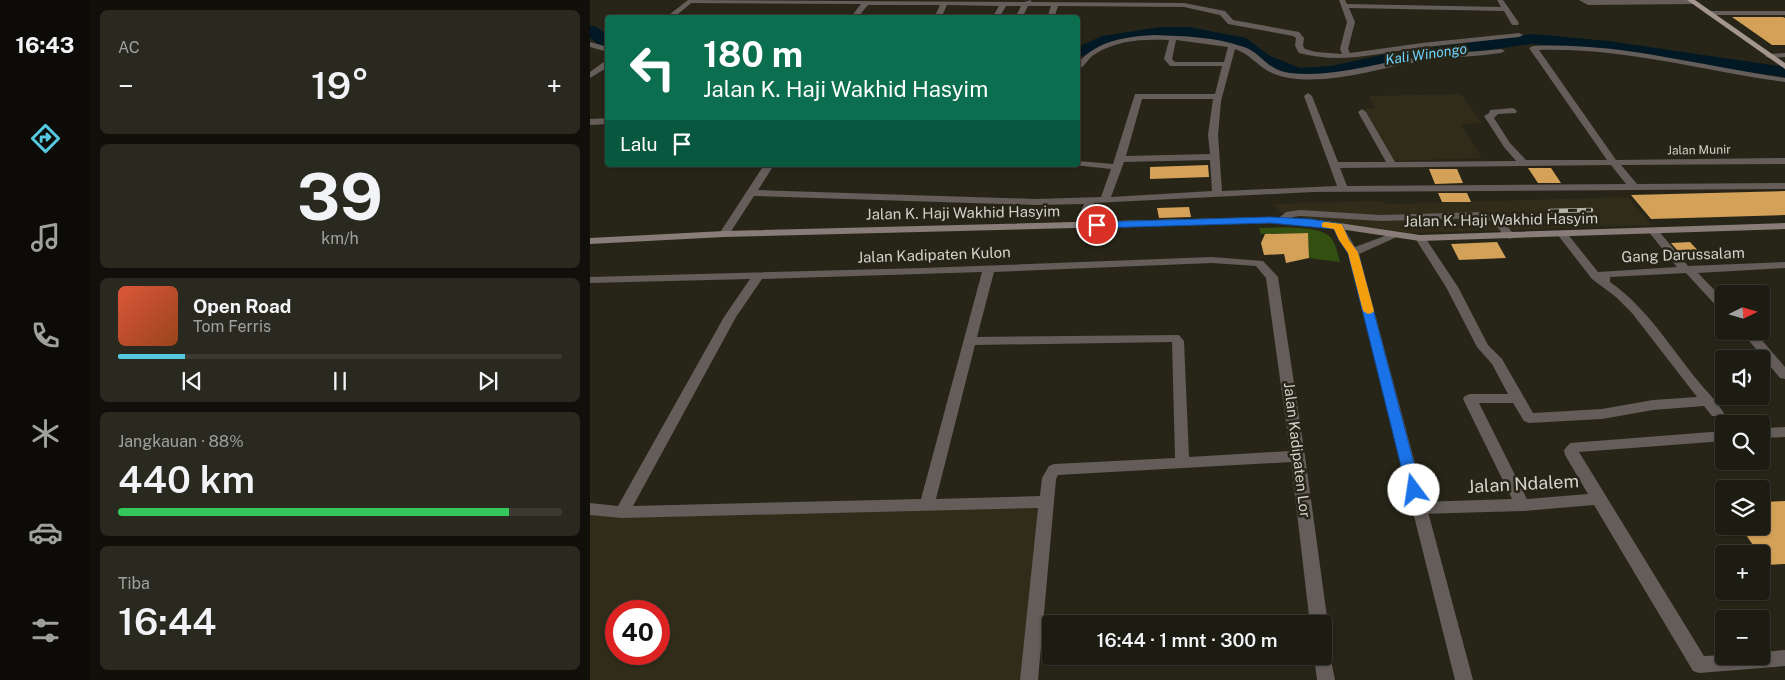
<!DOCTYPE html>
<html lang="id">
<meta charset="utf-8">
<style>
body{margin:0;font-family:"Public Sans",sans-serif;background:#2a2920;color:#f1f3f6;height:100vh;display:flex;flex-direction:column;font-size:19px;white-space:nowrap}
*{box-sizing:border-box;margin:0}
p{font-size:16px;color:#a0a19f}
.icon{flex:none;width:28px;height:28px;fill:none;stroke:currentColor;stroke-width:2;stroke-linecap:round;stroke-linejoin:round}
.map{position:relative;flex:1;overflow:hidden}
.details{display:flex;flex-direction:column;gap:10px;padding:10px;background:#100f0a;width:500px}
.details>*{flex:none}
.guide{position:absolute;left:15px;top:15px;width:475px;height:152px;border-radius:5px;box-shadow:0 1px 4px #0004,0 0 0 1px #3b3a32;background:#0b6e4f;color:#fff;overflow:hidden}
.needle{width:32px;rotate:85deg}
.buttons{position:absolute;left:1125px;top:285px;display:grid;gap:10px}
.buttons a{display:grid;place-items:center;width:55px;height:55px;border-radius:5px;background:#1d1c12;box-shadow:0 1px 4px #0004,0 0 0 1px #3b3a32;font-size:25px}
.speed{position:absolute;left:15px;top:600px;display:flex;gap:10px;font-size:25px;font-weight:700;text-align:center}
.speed>*{display:grid;place-content:center;width:65px;height:65px;border-radius:50%;background:#1d1c12;box-shadow:0 1px 4px #0004,0 0 0 1px #3b3a32;line-height:1}
.speed .limit{border:8px solid #d22;background:#fff;color:#111}
.pin{position:absolute;display:grid;place-items:center;width:42px;height:42px;color:#fff;margin:-21px;border:2px solid #fff;border-radius:50%;box-shadow:0 1px 5px #0007}
.me{position:absolute;width:55px;margin:-28px;rotate:346deg;stroke-linejoin:round;filter:drop-shadow(0 0 4px #0008)}
.turn{display:flex;align-items:center;gap:18px;height:105px;padding:0 15px;font-size:22px}
.turn .icon{width:65px;height:65px;stroke-width:2.5}
.turn b{display:block;font-size:35px;line-height:42px}
.then{display:flex;align-items:center;height:48px;padding:0 15px;background:#0003;gap:10px;font-size:19px}
.big{font-size:38px;font-weight:600;line-height:1.1}
.details .tile{flex:1;display:flex;flex-direction:column;justify-content:center;gap:8px;min-width:0;padding:0 18px;border-radius:8px;background:#2a2920}
.details .dial{align-items:center;gap:0}
.dial b{font-size:65px;line-height:1}
.song{display:flex;align-items:center;gap:15px}
.cover{width:60px;height:60px;border-radius:8px;background:linear-gradient(135deg,hsl(10 70% 55%),hsl(20 70% 35%))}
.played{height:5px;border-radius:2px;background:linear-gradient(90deg,#56c9e0 15%,#3b3a32 15%)}
.keys{display:flex;justify-content:space-around;direction:ltr}
.heat{display:flex;justify-content:space-between;align-items:center;font-size:28px;direction:ltr}
.charge{height:8px;border-radius:4px;background:linear-gradient(90deg,#34c759 88%,#3b3a32 0)}
.trip{position:absolute;left:452px;top:615px;width:290px;height:50px;border-radius:5px;background:#1d1c12;box-shadow:0 1px 4px #0004,0 0 0 1px #3b3a32;font-weight:600;line-height:50px;text-align:center}
main{display:flex;flex:1;min-height:0}
.dock{display:flex;flex-direction:column;width:90px;justify-content:space-around;align-items:center;background:#0c0b07;color:#a0a19f}
.dock .icon{width:35px;height:35px}
.dock .selected{color:#56c9e0}
.dock b{font-size:22px;color:#f1f3f6}
.map>svg:first-child{display:block}
.built{fill:#302c19;fill-rule:evenodd}
.green{fill:#345011}
.lines{fill:none;stroke-linecap:round;stroke-linejoin:round}
.river{fill:#001924;fill-rule:evenodd}
.building{fill:#d3a158}
.minor{fill:#645d5a;fill-rule:evenodd}
.tertiary{fill:#645d5a;fill-rule:evenodd}
.secondary{fill:#887d78;fill-rule:evenodd}
.primary{fill:#a4968f;fill-rule:evenodd}
.rail-casing{stroke:#b5b3aa;stroke-width:4.5}
.rail{stroke:#272518;stroke-width:3;stroke-dasharray:9;stroke-linecap:butt}
.route{fill:#1a73e8;stroke:#114b97}
.slow{fill:#f59e0b}
.labels{text-anchor:middle;stroke-width:5;stroke-linejoin:round;paint-order:stroke}
.far-street-label{font-size:12px;fill:#d3d1c9;stroke:#272518}
.far-water-label{font-size:14px;font-style:italic;fill:#6cd1fb;stroke:#272518}
.street-label{font-size:15px;fill:#d3d1c9;stroke:#272518}
.near-street-label{font-size:18px;fill:#d3d1c9;stroke:#272518}
</style>
<main>
<nav class="dock">
<b>16:43</b>
<svg class="icon selected" aria-label="directions" viewBox="0 0 24 24"><path d="M12 3l9 9-9 9-9-9zM9 14v-3h6M13 9l2 2-2 2"/></svg>
<svg class="icon" aria-label="music" viewBox="0 0 24 24"><path d="M9 18V5l10-2v13"/><circle cx="6" cy="18" r="3"/><circle cx="16" cy="16" r="3"/></svg>
<svg class="icon" aria-label="phone" viewBox="0 0 24 24"><path d="M5 4h4l2 5-3 2q2 4 5 5l2-3 5 2v4C11 20 4 13 5 4z"/></svg>
<svg class="icon" aria-label="climate" viewBox="0 0 24 24"><path d="M12 3v18M4 7l16 10M4 17L20 7"/></svg>
<svg class="icon" aria-label="car" viewBox="0 0 24 24"><path d="M5 17H2v-5l4-1 3-4h7l3 4 3 1v5h-3M9 17h6M6 11h13"/><circle cx="7" cy="17" r="2"/><circle cx="17" cy="17" r="2"/></svg>
<svg class="icon" aria-label="filters" viewBox="0 0 24 24"><path d="M4 7h16M4 17h16"/><circle cx="9" cy="7" r="2"/><circle cx="15" cy="17" r="2"/></svg>
</nav>
<section class="details">
<div class="tile"><p>AC</p>
<div class="heat"><a>−</a><b class="big">19°</b><a>+</a></div>
</div>
<div class="tile dial"><b>39</b><p>km/h</p></div>
<div class="tile">
<div class="song"><i class="cover"></i><div><b>Open Road</b><p>Tom Ferris</p></div></div>
<div class="played"></div>
<div class="keys"><svg class="icon" aria-label="previous" viewBox="0 0 24 24"><path d="M18 5L8 12l10 7zM5 5v14"/></svg><svg class="icon" aria-label="pause" viewBox="0 0 24 24"><path d="M8 5v14M16 5v14"/></svg><svg class="icon" aria-label="next" viewBox="0 0 24 24"><path d="M6 5l10 7-10 7zM19 5v14"/></svg></div>
</div>
<div class="tile"><p>Jangkauan · 88%</p><b class="big">440 km</b><div class="charge"></div></div>
<div class="tile"><p>Tiba</p><b class="big">16:44</b></div>
</section>
<div class="map">
<svg width="1195" height="680" viewBox="0 0 1195 680">
<rect width="100%" height="100%" fill="#272518"/>
<path class="built" d="M871,94L892,123L871,124L892,158L801,161L775,109L785,108L779,96Z
M1038,197L1062,225L821,233L694,215L683,204L788,201L799,204Z
M455,508L434,680H0V513ZM26,611H69V654H26Z"/>
<path class="green" d="M669,228C685,228 732,224 742,239C746,245 748,255 750,262L719,258L718,233L671,234Z"/>
<g class="lines">
<path class="river" d="M0,25L6,27L18,35V48L12,47L0,38Z
M571,27H599L656,38L680,56L710,68L741,66L792,55L942,34L1018,41L1195,67V77L1103,65L1018,51L942,44L792,65L741,76L708,78L668,64L645,46L599,37H571L516,45L488,58V47L512,36Z"/>
</g>
<path class="building" d="M1142,17H1193L1195,18V45H1182Z
M618,165L619,177L560,179V167Z
M938,168H961L971,183H948Z
M839,169H867L873,183L845,184Z
M1195,191V215L1061,219L1041,195Z
M848,193H877L881,202H852Z
M599,207L601,217L569,218L567,208Z
M718,233L719,258L696,263L694,254L674,255L671,243L675,234Z
M907,242L916,258L869,260L861,244Z
M1100,242L1112,255L1092,256L1081,243Z
M1195,501V564L1176,565L1171,558V554H1169L1150,526H1171V502Z"/>
<g class="lines">
<path class="minor" d="M98,0L434,2L441,0V2L594,3L635,11L643,20L709,32L714,38L713,46L715,49L726,52L752,54L750,49L757,22L749,0H755L757,4L911,7L907,0H913L929,23L928,25H922L914,11L759,8L765,22L758,49L760,53L832,43L929,33L933,35L929,37C895,41 860,44 826,48C785,54 751,64 709,53L705,46L706,38L703,36L638,24L630,15L594,7L468,6L464,18H457L461,6H438L432,18H425L431,6H416L409,18H402L409,6L357,5L351,18H344L350,5H278L267,18H260L271,4L101,3Z
M989,0H1103L1106,2L1103,4L998,5Z
M1116,11H1195V15H1119L1115,13Z
M564,35C594,36 626,37 654,47C672,53 676,70 700,73C743,78 785,63 828,57C855,53 883,52 911,49L915,51L911,53C883,57 855,57 827,62C784,69 738,86 694,77C670,72 663,55 645,49L631,101L628,135L632,191L747,186L714,96L718,93L722,96L748,162H796L768,112L772,109L776,112L805,162L926,161L914,147L894,116L899,113L900,110L923,108L927,111L926,113L908,114L904,118L920,143L936,160H1017L939,48L943,46C1029,42 1110,66 1195,78V82C1113,71 1032,47 949,50L1026,160L1195,158V164L1031,165L1047,184L1195,183V189L723,192L504,203L495,225L490,228L485,225L494,204L447,205L164,196L138,236L134,237L129,234L174,165H184L168,190L447,199L511,197L521,169L484,165H488V161L523,164L545,94H625L632,66H580L574,59L579,40C553,39 527,40 505,54C498,58 495,67 488,69V63C508,40 535,37 564,35ZM586,40L638,47L634,62H585L582,59ZM552,99H623L618,135L620,154L536,156ZM620,160L622,191L521,197L534,162ZM1021,165L1036,184L757,186L750,168Z
M0,42L18,47V52L0,47Z
M1195,53V57L1179,58L1175,56L1179,54Z
M18,118V124L0,125V119Z
M710,210L791,215L893,212L910,217L925,236L920,239C909,235 909,221 893,218L791,221L710,216L703,217L691,223L686,220L696,212Z
M1063,228L1067,229L1098,266L1195,262V268L1108,273L1134,300V311L1130,310L1096,273L1020,277V282C1063,312 1087,360 1123,398L1134,413L1132,416H1122L1114,406L1063,410L1012,419L939,423L934,421L923,403H889L937,499L998,494L975,455L974,450L980,443L1134,431V441L989,452L1114,656L1134,655L1171,656V652L1195,650V666L1109,673L1103,671L1004,505L933,511L829,514L824,512L821,508L824,504L829,502L922,499L873,399L875,396L880,394H918L902,364L887,347L856,287L825,238L826,236H834L868,287L898,345L912,359L943,413L1012,409L1063,400L1107,397L1042,313L1026,297L1002,279L967,234L972,231L976,232L1008,272L1087,267L1058,231Z
M622,257L673,261L688,277L715,456L738,624L735,629L734,624H720L701,462L468,475L466,479L448,680H430L448,508L32,518L0,515V503L28,506L134,317L160,279L0,283V277L333,268ZM622,263L666,266L676,278L700,451L599,457L594,341L589,335L387,337L404,272ZM392,272L331,499L43,506L146,317L172,279ZM582,342L585,458L464,464L459,466L452,478L450,496L346,499L385,345Z
M1151,331H1164L1195,367V379L1190,378Z
M1195,427V437L1171,438V428Z
M734,648L739,650L745,680H727L724,656H734Z"/>
<path class="tertiary" d="M98,0H105L83,18H75Z
M15,61H18V67L0,78V72Z
M748,224L752,225L765,247L800,234L804,233L809,236L769,254L883,680H865L758,252L749,240L743,227Z"/>
<path class="secondary" d="M680,217L736,221L830,235L1195,223V229L830,241L736,227L680,223L134,237L0,244V238L134,231Z"/>
<path class="primary" d="M1097,0H1105L1195,63V69Z"/>
<g class="rail-casing">
<path id="rail" d="M960,211L1001,210"/>
</g>
<use href="#rail" class="rail"/>
</g>
<path class="route" d="M680,217L720,219L752,224L759,240L768,252L831,490L829,494L824,495L819,494L817,490L758,253L749,240L744,229L680,223L507,228L502,225L507,222Z"/>
<path class="slow" d="M735,222L752,224L759,240L768,252L784,311L782,313L778,314L773,311L758,253L749,240L744,229L732,227V223Z"/>
<g class="labels">
<g class="far-street-label">
<text transform="translate(1109 150) rotate(-1)" y="4">Jalan Munir</text>
</g>
<g class="far-water-label">
<text transform="translate(836 54) rotate(-8)" y="5">Kali Winongo</text>
</g>
<g class="street-label">
<text transform="translate(373 213) rotate(-1)" y="5">Jalan K. Haji Wakhid Hasyim</text>
<text transform="translate(911 220) rotate(-1)" y="5">Jalan K. Haji Wakhid Hasyim</text>
<text transform="translate(344 255) rotate(-2)" y="5">Jalan Kadipaten Kulon</text>
<text transform="translate(1093 255) rotate(-2)" y="5">Gang Darussalam</text>
<text transform="translate(707 450) rotate(83)" y="5">Jalan Kadipaten Lor</text>
</g>
<g class="near-street-label">
<text transform="translate(933 484) rotate(-3)" y="6">Jalan Ndalem</text>
</g>
</g>
</svg>
<div class="buttons">
<a><svg class="needle" viewBox="-14 -14 28 28"><path d="M0-13l5 13h-10z" fill="#e53935"/><path d="M0 13l5-13h-10z" fill="#a0a19f"/></svg></a>
<a><svg class="icon" aria-label="sound" viewBox="0 0 24 24"><path d="M4 9h4l5-4v14l-5-4H4zM17 9q2 3 0 6"/></svg></a>
<a><svg class="icon" aria-label="search" viewBox="0 0 24 24"><circle cx="10" cy="10" r="6"/><path d="M15 15l6 6"/></svg></a>
<a><svg class="icon" aria-label="layers" viewBox="0 0 24 24"><path d="M12 4l9 5-9 5-9-5zM3 14l9 5 9-5"/></svg></a>
<a>+</a>
<a>−</a>
</div>
<div class="speed"><div class="limit">40</div></div>
<div class="pin" style="left:507px;top:225px;background:#d93025"><svg class="icon" aria-label="arrive" viewBox="0 0 24 24"><path d="M6 21V4h12l-3 4 3 4H6"/></svg></div>
<svg class="me" style="left:824px;top:490px" viewBox="-20 -20 40 40"><circle r="19" fill="#fff"/><path d="M0-13L10 11 0 6-10 11z" fill="#1a73e8"/></svg>
<div class="trip">16:44 · 1 mnt · 300 m</div>
<div class="guide">
<div class="turn"><svg class="icon" aria-label="left" viewBox="0 0 24 24"><path d="M17 20v-9H6M10 6l-5 5 5 5"/></svg><div><b>180 m</b>Jalan K. Haji Wakhid Hasyim</div></div>
<div class="then">Lalu<svg class="icon" aria-label="arrive" viewBox="0 0 24 24"><path d="M6 21V4h12l-3 4 3 4H6"/></svg></div>
</div>
</div>
</main>
